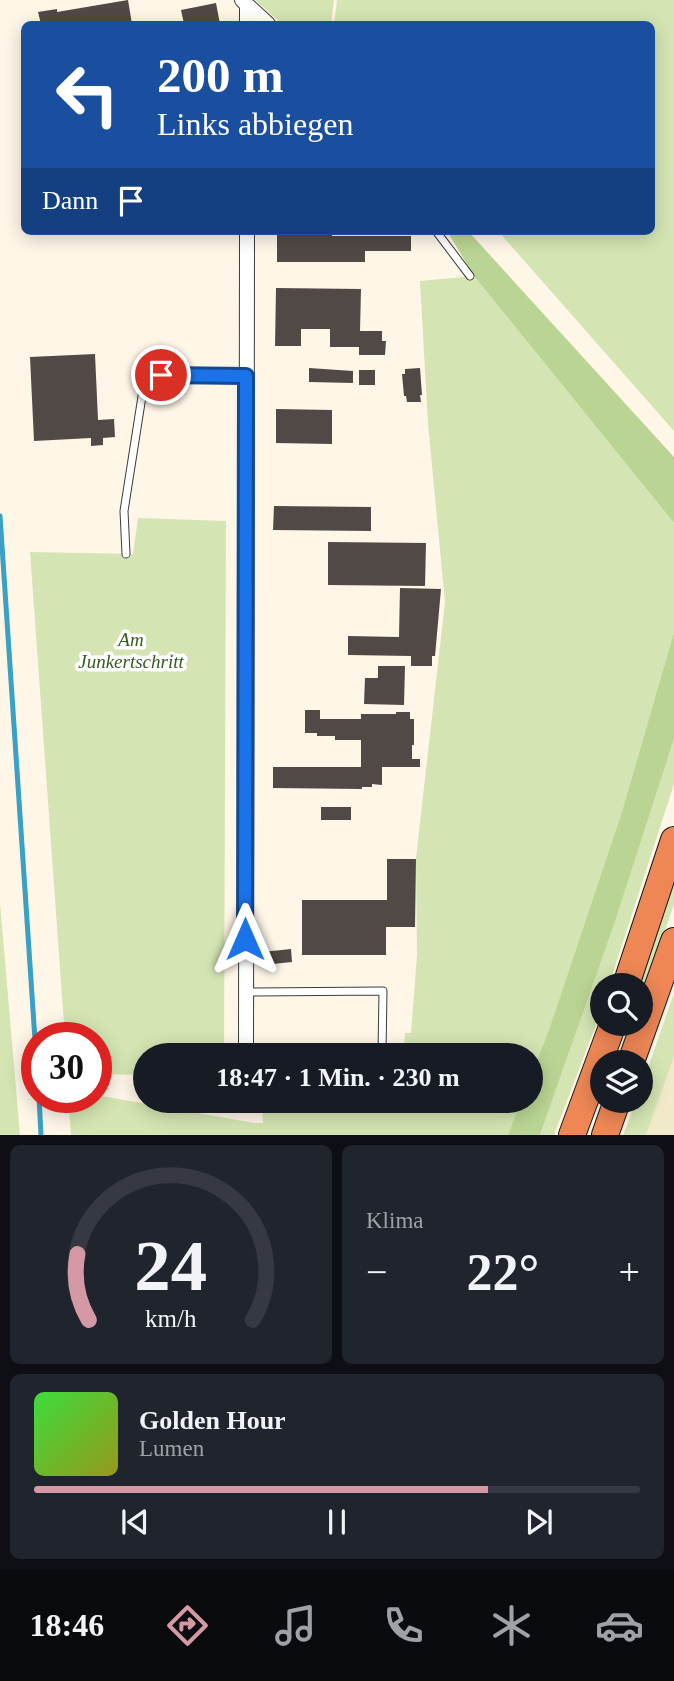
<!DOCTYPE html>
<html lang="de">
<meta charset="utf-8">
<style>
body{margin:0;font-family:"Times New Roman",serif;background:#20242c;color:#f1f3f6;height:100vh;display:flex;flex-direction:column;font-size:26px;white-space:nowrap}
*{box-sizing:border-box;margin:0}
p{font-size:23px;color:#9ea1a6}
.icon{flex:none;width:38px;height:38px;fill:none;stroke:currentColor;stroke-width:2;stroke-linecap:round;stroke-linejoin:round}
.map{position:relative;height:1135px;overflow:hidden}
.sheet{display:flex;flex-direction:column;gap:10px;padding:10px;background:#0d0f14;flex:1}
.sheet>*{flex:none}
.guide{position:absolute;left:21px;top:21px;width:634px;height:214px;border-radius:10px;box-shadow:0 4px 18px #0003;background:#1a4fa0;color:#fff;overflow:hidden}
.tools{position:absolute;left:590px;top:973px;display:grid;gap:14px}
.tools a{display:grid;place-items:center;width:63px;height:63px;border-radius:50%;background:#171b24;box-shadow:0 4px 18px #0003;font-size:35px}
.speed{position:absolute;left:21px;top:1022px;display:flex;gap:14px;font-size:35px;font-weight:700;text-align:center}
.speed>*{display:grid;place-content:center;width:91px;height:91px;border-radius:50%;background:#171b24;box-shadow:0 4px 18px #0003;line-height:1}
.speed .limit{border:10px solid #d22;background:#fff;color:#111}
.pin{position:absolute;display:grid;place-items:center;width:60px;height:60px;color:#fff;margin:-30px;border:4px solid #fff;border-radius:50%;box-shadow:0 2px 7px #0007}
.me{position:absolute;width:77px;margin:-38px;rotate:0deg;stroke-linejoin:round;filter:drop-shadow(0 0 5px #0008)}
.turn{display:flex;align-items:center;gap:24px;height:147px;padding:0 21px;font-size:32px}
.turn .icon{width:91px;height:91px;stroke-width:2.5}
.turn b{display:block;font-size:49px;line-height:60px}
.then{display:flex;align-items:center;height:66px;padding:0 21px;background:#0003;gap:14px;font-size:26px}
.big{font-size:52px;font-weight:700;line-height:1.1}
.sheet .card{flex:1;display:flex;flex-direction:column;justify-content:center;gap:10px;min-width:0;padding:0 24px;border-radius:10px;background:#20242c}
.sheet .dial{align-items:center;gap:0}
.dial svg{height:182px;overflow:visible;fill:none;stroke:#363941;stroke-width:7;stroke-linecap:round;text-anchor:middle}
.dial text{fill:#f1f3f6;stroke:none}
.song{display:flex;align-items:center;gap:21px}
.cover{width:84px;height:84px;border-radius:10px;background:linear-gradient(135deg,hsl(120 70% 55%),hsl(60 70% 35%))}
.played{height:7px;border-radius:4px;background:linear-gradient(90deg,#d598a5 75%,#363941 75%)}
.keys{display:flex;justify-content:space-around;direction:ltr}
.heat{display:flex;justify-content:space-between;align-items:center;font-size:38px;direction:ltr}
.sheet .tiles{flex:1;display:grid;gap:10px;grid-template-columns:1fr 1fr}
.card:last-child{grid-column:span 2}
.trip{position:absolute;left:133px;top:1043px;width:410px;height:70px;border-radius:35px;background:#171b24;box-shadow:0 4px 18px #0003;font-weight:700;line-height:70px;text-align:center}
.tab-bar{display:flex;height:112px;justify-content:space-around;align-items:center;background:#090b0e;color:#9ea1a6}
.tab-bar .icon{width:49px;height:49px}
.tab-bar .selected{color:#d598a5}
.tab-bar b{font-size:32px;color:#f1f3f6}
.map>svg:first-child{display:block}
.farmland{fill:#f2e9c9}
.green{fill:#d4e5b3}
.forest{fill:#bad593}
.lines{fill:none;stroke-linecap:round;stroke-linejoin:round}
.stream{stroke:#39a0c6;stroke-width:5}
.building{fill:#514946}
.lane-casing{stroke:#3c3c3c;stroke-width:9}
.street-casing{stroke:#3c3c3c;stroke-width:16}
.highway-casing{stroke:#1a1a1a;stroke-width:28}
.lane{stroke:#fff;stroke-width:7}
.street{stroke:#fff;stroke-width:14}
.highway{stroke:#ee8755;stroke-width:26}
.route-casing{stroke:#114b97;stroke-width:18}
.route{stroke:#1a73e8;stroke-width:12}
.labels{text-anchor:middle;stroke-width:7;stroke-linejoin:round;paint-order:stroke}
.park-label{font-size:19px;font-style:italic;fill:#335d1e;stroke:#fff}
</style>
<div class="map">
<svg width="674" height="1135" viewBox="0 0 674 1135">
<rect width="100%" height="100%" fill="#fef6e7"/>
<path class="farmland" d="M674,1057V1135H646Z"/>
<path class="green" d="M255,0H334L331,24H282Z
M337,0H674V431L498,231H651V24H334Z
M474,276L674,523V632L621,815L549,1031L530,1078V1055H404L405,1033H411L417,955L416,858L445,602L428,424L420,281Z
M138,518L226,521L224,1055H145V1075L96,1074V1038H65L30,552L133,554Z
M674,739V784L609,985H602V1005L597,1022L554,1135H540L615,922Z
M674,878V904L641,1002L640,985H638Z
M0,903L20,1135H0Z
M674,993V1057L646,1135H623L636,1101H640L641,1088Z
M96,1095L254,1123H263L262,1101H521L508,1135H71L68,1097H96Z"/>
<path class="forest" d="M447,231H468L674,457V523L474,276Z
M674,632V739L615,922L540,1135H508L521,1101H530V1078L549,1030L621,815Z"/>
<g class="lines">
<path class="stream" d="M0,516L37,1070
M39,1097L41,1135"/>
</g>
<path class="building" d="M128,0L132,24H41L38,12L57,9V12Z
M216,3L220,24H184L181,10Z
M277,231H332V236H411V251H365V262H277Z
M276,288L361,289L360,331H382V341H386L385,355H359V347H330V329H301V346H275Z
M95,354L98,420L114,419L115,437L103,438V445L91,446V438L34,441L30,357Z
M309,368L353,371V383L309,382Z
M420,368L422,395H420L421,402H407L406,396H404L402,374H405V369Z
M359,370H375V385H359Z
M276,409L332,410V444L276,443Z
M274,506L371,507V531L273,530Z
M328,542L426,543L425,586L328,585Z
M400,588L441,589L435,656H432V666H411V656L348,655V636L399,637Z
M378,666H405L404,705L364,704L365,678H378Z
M305,710H320V719H361V714H396V712H410V719H414V745H412V759H420V767H382V785L372,784V787H362V789L273,788V767H361V740H335V736H317V733H305Z
M321,807H351V820H321Z
M387,859H416L415,927H386V955H302V900H387Z
M291,949L292,962L263,965L262,952Z"/>
<g class="lines">
<g class="lane-casing">
<path id="lane" d="M436,231L470,276
M126,554L124,511L143,390C148,382 152,378 161,375L246,376
M246,992L383,991L382,1053L246,1055"/>
</g>
<g class="street-casing">
<path id="street" d="M242,0L268,24
M247,24V5
M246,1055L247,231"/>
</g>
<g class="highway-casing">
<path id="highway" d="M626,985L674,840
M631,1062L674,941
M572,1135L613,1024
M605,1135L617,1101"/>
</g>
<use href="#lane" class="lane"/>
<use href="#street" class="street"/>
<use href="#highway" class="highway"/>
</g>
<g class="lines">
<g class="route-casing">
<path id="route" d="M161,375L246,376L245,939"/>
</g>
<use href="#route" class="route"/>
</g>
<g class="labels">
<g class="park-label">
<text x="131" y="646">Am<tspan x="131" dy="22">Junkertschritt</tspan></text>
</g>
</g>
</svg>
<div class="tools">
<a><svg class="icon" aria-label="search" viewBox="0 0 24 24"><circle cx="10" cy="10" r="6"/><path d="M15 15l6 6"/></svg></a>
<a><svg class="icon" aria-label="layers" viewBox="0 0 24 24"><path d="M12 4l9 5-9 5-9-5zM3 14l9 5 9-5"/></svg></a>
</div>
<div class="speed"><div class="limit">30</div></div>
<div class="pin" style="left:161px;top:375px;background:#d93025"><svg class="icon" aria-label="arrive" viewBox="0 0 24 24"><path d="M6 21V4h12l-3 4 3 4H6"/></svg></div>
<svg class="me" style="left:245px;top:939px" viewBox="-20 -20 40 40"><path d="M0-17L14 15 0 8-14 15z" fill="#1a73e8" stroke="#fff" stroke-width="4"/></svg>
<div class="trip">18:47 · 1 Min. · 230 m</div>
<div class="guide">
<div class="turn"><svg class="icon" aria-label="left" viewBox="0 0 24 24"><path d="M17 20v-9H6M10 6l-5 5 5 5"/></svg><div><b>200 m</b>Links abbiegen</div></div>
<div class="then">Dann<svg class="icon" aria-label="arrive" viewBox="0 0 24 24"><path d="M6 21V4h12l-3 4 3 4H6"/></svg></div>
</div>
</div>
<section class="sheet">
<div class="tiles">
<div class="card dial"><svg viewBox="0 0 100 80">
<path d="M14 69A42 42 0 1 1 86 69"/>
<path d="M14 69A42 42 0 0 1 9 40" stroke="#d598a5"/>
<text x="50" y="56" font-size="32" font-weight="700">24</text>
<text x="50" y="72" font-size="11">km/h</text>
</svg></div>
<div class="card"><p>Klima</p>
<div class="heat"><a>−</a><b class="big">22°</b><a>+</a></div>
</div>
<div class="card">
<div class="song"><i class="cover"></i><div><b>Golden Hour</b><p>Lumen</p></div></div>
<div class="played"></div>
<div class="keys"><svg class="icon" aria-label="previous" viewBox="0 0 24 24"><path d="M18 5L8 12l10 7zM5 5v14"/></svg><svg class="icon" aria-label="pause" viewBox="0 0 24 24"><path d="M8 5v14M16 5v14"/></svg><svg class="icon" aria-label="next" viewBox="0 0 24 24"><path d="M6 5l10 7-10 7zM19 5v14"/></svg></div>
</div>
</div>
</section>
<nav class="tab-bar">
<b>18:46</b>
<svg class="icon selected" aria-label="directions" viewBox="0 0 24 24"><path d="M12 3l9 9-9 9-9-9zM9 14v-3h6M13 9l2 2-2 2"/></svg>
<svg class="icon" aria-label="music" viewBox="0 0 24 24"><path d="M9 18V5l10-2v13"/><circle cx="6" cy="18" r="3"/><circle cx="16" cy="16" r="3"/></svg>
<svg class="icon" aria-label="phone" viewBox="0 0 24 24"><path d="M5 4h4l2 5-3 2q2 4 5 5l2-3 5 2v4C11 20 4 13 5 4z"/></svg>
<svg class="icon" aria-label="climate" viewBox="0 0 24 24"><path d="M12 3v18M4 7l16 10M4 17L20 7"/></svg>
<svg class="icon" aria-label="car" viewBox="0 0 24 24"><path d="M5 17H2v-5l4-1 3-4h7l3 4 3 1v5h-3M9 17h6M6 11h13"/><circle cx="7" cy="17" r="2"/><circle cx="17" cy="17" r="2"/></svg>
</nav>
